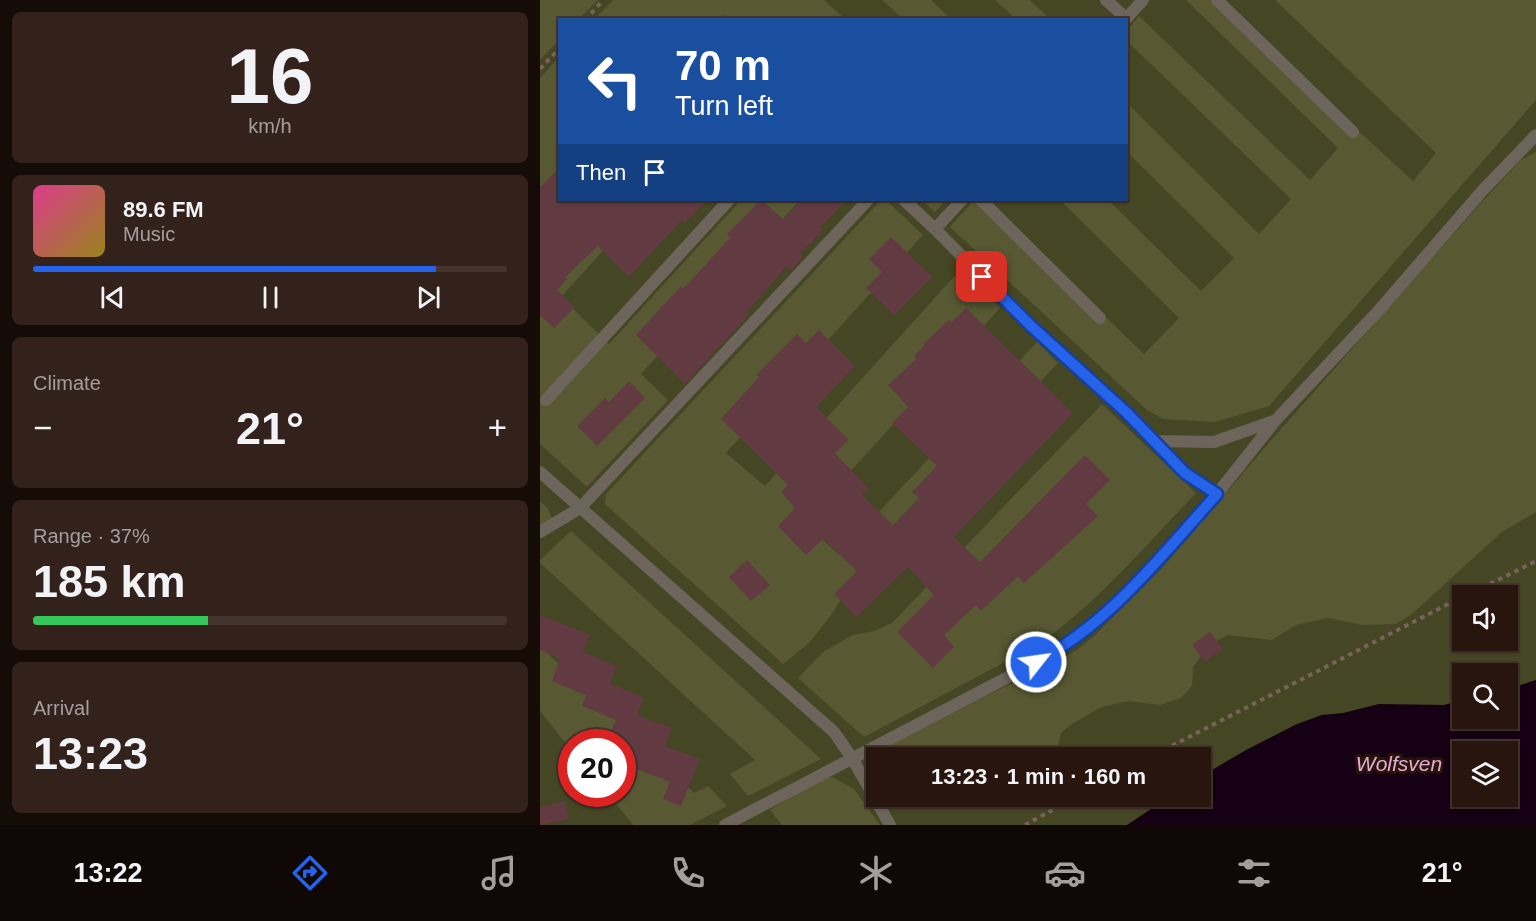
<!DOCTYPE html>
<meta charset="utf-8">
<style>
body{margin:0;font-family:Helvetica,sans-serif;background:#33221c;color:#f1f3f6;height:100vh;display:flex;flex-direction:column;font-size:22px;white-space:nowrap}
*{box-sizing:border-box;margin:0}
p{font-size:20px;color:#a49f9e}
.icon{flex:none;width:33px;height:33px;fill:none;stroke:currentColor;stroke-width:2;stroke-linecap:round;stroke-linejoin:round}
.map{position:relative;flex:1;overflow:hidden}
.details{display:flex;flex-direction:column;gap:12px;padding:12px;background:#150c08;width:540px}
.details>*{flex:none}
.top-card{position:absolute;left:18px;top:18px;width:570px;height:183px;border-radius:0px;box-shadow:0 2px 4px #0004,0 0 0 2px #43342e;background:#1a4fa0;color:#fff;overflow:hidden}
.buttons{position:absolute;left:912px;top:585px;display:grid;gap:12px}
.buttons a{display:grid;place-items:center;width:66px;height:66px;border-radius:0px;background:#27150e;box-shadow:0 2px 4px #0004,0 0 0 2px #43342e;font-size:30px}
.speed{position:absolute;left:18px;top:729px;display:flex;gap:12px;font-size:30px;font-weight:700;text-align:center}
.speed>*{display:grid;place-content:center;width:78px;height:78px;border-radius:50%;background:#27150e;box-shadow:0 2px 4px #0004,0 0 0 2px #43342e;line-height:1}
.speed .limit{border:9px solid #d22;background:#fff;color:#111}
.pin{position:absolute;display:grid;place-items:center;width:51px;height:51px;color:#fff;margin:-26px;border-radius:12px;box-shadow:0 3px 9px #0006}
.me{position:absolute;width:66px;margin:-33px;rotate:60deg;stroke-linejoin:round;filter:drop-shadow(0 0 4px #0008)}
.turn{display:flex;align-items:center;gap:21px;height:126px;padding:0 18px;font-size:27px}
.turn .icon{width:78px;height:78px;stroke-width:2.5}
.turn b{display:block;font-size:42px;line-height:51px}
.then{display:flex;align-items:center;height:57px;padding:0 18px;background:#0003;gap:12px;font-size:22px}
.big{font-size:45px;font-weight:700;line-height:1.1}
.details .card{flex:1;display:flex;flex-direction:column;justify-content:center;gap:9px;min-width:0;padding:0 21px;border-radius:9px;background:#33221c}
.details .dial{align-items:center;gap:0}
.dial b{font-size:78px;line-height:1}
.song{display:flex;align-items:center;gap:18px}
.cover{width:72px;height:72px;border-radius:9px;background:linear-gradient(135deg,hsl(330 70% 55%),hsl(50 70% 35%))}
.played{height:6px;border-radius:3px;background:linear-gradient(90deg,#2563eb 85%,#43342e 85%)}
.keys{display:flex;justify-content:space-around;direction:ltr}
.heat{display:flex;justify-content:space-between;align-items:center;font-size:33px;direction:ltr}
.charge{height:9px;border-radius:4px;background:linear-gradient(90deg,#34c759 37%,#43342e 0)}
.trip{position:absolute;left:326px;top:747px;width:345px;height:60px;border-radius:0px;background:#27150e;box-shadow:0 2px 4px #0004,0 0 0 2px #43342e;font-weight:700;line-height:60px;text-align:center}
.tab-bar{display:flex;height:96px;justify-content:space-around;align-items:center;background:#100806;color:#a49f9e}
.tab-bar .icon{width:42px;height:42px}
.tab-bar .active{color:#2563eb}
.tab-bar b{font-size:27px;color:#f1f3f6}
main{display:flex;flex:1;min-height:0}
.map>svg:first-child{display:block}
.green{fill:#454623;fill-rule:evenodd}
.forest{fill:#585933}
.water{fill:#150113;fill-rule:evenodd}
.building{fill:#613a42}
.lines{fill:none;stroke-linecap:round;stroke-linejoin:round}
.path{stroke:#78625a;stroke-width:4;stroke-dasharray:4.5 4.5;stroke-linecap:butt}
.lane{stroke:#6d655b;stroke-width:12}
.route-casing{stroke:#184099;stroke-width:15}
.route{stroke:#2563eb;stroke-width:10}
.labels{text-anchor:middle;stroke-width:6;stroke-linejoin:round;paint-order:stroke}
.water-label{font-size:21px;font-style:italic;fill:#e3acd8;stroke:#29130a}
</style>
<main>
<section class="details">
<div class="card dial"><b>16</b><p>km/h</p></div>
<div class="card">
<div class="song"><i class="cover"></i><div><b>89.6 FM</b><p>Music</p></div></div>
<div class="played"></div>
<div class="keys"><svg class="icon" aria-label="previous" viewBox="0 0 24 24"><path d="M18 5L8 12l10 7zM5 5v14"/></svg><svg class="icon" aria-label="pause" viewBox="0 0 24 24"><path d="M8 5v14M16 5v14"/></svg><svg class="icon" aria-label="next" viewBox="0 0 24 24"><path d="M6 5l10 7-10 7zM19 5v14"/></svg></div>
</div>
<div class="card"><p>Climate</p>
<div class="heat"><a>−</a><b class="big">21°</b><a>+</a></div>
</div>
<div class="card"><p>Range · 37%</p><b class="big">185 km</b><div class="charge"></div></div>
<div class="card"><p>Arrival</p><b class="big">13:23</b></div>
</section>
<div class="map">
<svg width="996" height="825" viewBox="0 0 996 825">
<rect width="100%" height="100%" fill="#341c13"/>
<path class="green" d="M0,0H996V825H0ZM20,20H586V200H20ZM922,596H968V640H922ZM922,674H968V718H922ZM32,742H82V794H32ZM922,752H968V796H922ZM336,758H660V796H336Z"/>
<path class="forest" d="M0,0H58L39,19L20,20L19,40L0,60Z
M73,0H284L305,19L190,20L185,15L180,20L55,19Z
M342,0H391L411,19H363Z
M455,0H490L510,19H476Z
M646,0H676L873,181L896,153L735,0H996V100L729,406L675,422L623,419L607,410L410,227L434,200H445L604,354L639,318L520,200H568L661,291L694,258L587,152V103L719,234L751,199L587,41V30L599,16L770,180L798,148Z
M19,57L20,200H109L21,297L69,344L201,200H260L101,374L128,400L47,487L0,444V78Z
M996,152V512L962,532L872,614L856,624L822,625L788,618L756,625L732,640L688,635L669,645L653,667L652,686L641,698L620,705L588,701L562,707L530,725L521,733L517,750V757L341,758L336,750L511,664L537,650L555,635L623,567L727,445L940,204L981,160Z
M341,200H346L383,235L186,453L225,486L420,270L460,308L264,522L299,555L497,342L518,363L308,588L292,614L269,643L243,664L65,504L66,494Z
M382,200H406L395,212Z
M562,404L656,493C606,545 557,604 497,645L324,737L258,678L284,651L313,635L334,631L352,623Z
M0,501L8,509L13,520L0,532Z
M31,531L281,759L208,796L190,774L215,760L0,563V560Z
M0,646L154,793L168,786L187,806L150,825H93L68,794H82V742H32L31,750L0,711Z
M292,777L314,789L340,825H242L230,810L276,781Z
M440,797H506L491,804L457,805Z"/>
<path class="water" d="M996,680V825H587L629,797L660,796V777L706,750L757,724L782,715L803,713L839,704L904,705L922,700V718H968V689ZM922,752H968V796H922Z"/>
<path class="building" d="M20,167V200H167L145,223L142,220L89,277L58,246L25,277L27,279L17,290L35,307L14,328L0,315V187Z
M221,200L243,219L261,200H306L281,227L284,229L260,254L263,257L250,271L246,267L206,313L209,315L145,384L96,335L141,286L143,289L190,238L187,234Z
M351,237L392,277L354,315L326,288L342,272L329,259Z
M426,308L533,413L414,537L440,562L545,455L570,480L546,504L558,516L484,583L478,576L441,611L436,605L404,635L414,647L393,668L357,632L394,595L368,567L317,617L294,594L317,571L283,539L266,555L238,526L255,508L241,492L248,485L181,419L219,377L216,375L257,334L266,343L279,330L315,366L276,407L309,440L295,453L329,489L322,495L353,525L379,498L372,492L397,466L352,423L368,407L348,385L376,359L374,356L385,345L383,344L409,320L412,322Z
M89,381L105,398L57,446L37,426L65,398L69,402Z
M207,560L230,585L211,601L189,577Z
M0,615L50,635L43,652L77,666L70,683L104,698L97,715L132,728L125,746L160,759L141,806L123,799L130,782L82,763V742L69,737L76,720L42,706L46,695L12,681L20,659L0,650Z
M670,632L683,649L665,662L652,645Z
M25,801L29,819L0,825V807Z"/>
<g class="lines">
<path class="path" d="M45,20L63,0
M0,69L20,48
M926,596L996,561
M608,758L922,597
M485,825L538,796"/>
<path class="lane" d="M566,0L586,18
M677,0L813,132
M585,20L603,0
M364,200L395,229L422,200
M441,200L560,318
M395,229L490,325L587,413L613,441L674,442L734,421
M6,400L189,200
M613,441L645,473L677,494
M0,472L294,732L312,758L350,825
M0,532L40,508L328,200
M185,825L516,652L547,629L584,596L677,494L735,421L840,309L943,190L996,135"/>
</g>
<g class="lines">
<g class="route-casing">
<path id="route" d="M442,277L490,325L587,413L645,473L677,494C622,555 569,624 496,662"/>
</g>
<use href="#route" class="route"/>
</g>
<g class="labels">
<g class="water-label">
<text x="859" y="771">Wolfsven</text>
</g>
</g>
</svg>
<div class="buttons">
<a><svg class="icon" aria-label="sound" viewBox="0 0 24 24"><path d="M4 9h4l5-4v14l-5-4H4zM17 9q2 3 0 6"/></svg></a>
<a><svg class="icon" aria-label="search" viewBox="0 0 24 24"><circle cx="10" cy="10" r="6"/><path d="M15 15l6 6"/></svg></a>
<a><svg class="icon" aria-label="layers" viewBox="0 0 24 24"><path d="M12 4l9 5-9 5-9-5zM3 14l9 5 9-5"/></svg></a>
</div>
<div class="speed"><div class="limit">20</div></div>
<div class="pin" style="left:442px;top:277px;background:#d93025"><svg class="icon" aria-label="arrive" viewBox="0 0 24 24"><path d="M6 21V4h12l-3 4 3 4H6"/></svg></div>
<svg class="me" style="left:496px;top:662px" viewBox="-20 -20 40 40"><circle r="17" fill="#2563eb" stroke="#fff" stroke-width="3"/><path d="M0-11L8 9 0 5-8 9z" fill="#fff"/></svg>
<div class="trip">13:23 · 1 min · 160 m</div>
<div class="top-card">
<div class="turn"><svg class="icon" aria-label="left" viewBox="0 0 24 24"><path d="M17 20v-9H6M10 6l-5 5 5 5"/></svg><div><b>70 m</b>Turn left</div></div>
<div class="then">Then<svg class="icon" aria-label="arrive" viewBox="0 0 24 24"><path d="M6 21V4h12l-3 4 3 4H6"/></svg></div>
</div>
</div>
</main>
<nav class="tab-bar">
<b>13:22</b>
<svg class="icon active" aria-label="directions" viewBox="0 0 24 24"><path d="M12 3l9 9-9 9-9-9zM9 14v-3h6M13 9l2 2-2 2"/></svg>
<svg class="icon" aria-label="music" viewBox="0 0 24 24"><path d="M9 18V5l10-2v13"/><circle cx="6" cy="18" r="3"/><circle cx="16" cy="16" r="3"/></svg>
<svg class="icon" aria-label="phone" viewBox="0 0 24 24"><path d="M5 4h4l2 5-3 2q2 4 5 5l2-3 5 2v4C11 20 4 13 5 4z"/></svg>
<svg class="icon" aria-label="climate" viewBox="0 0 24 24"><path d="M12 3v18M4 7l16 10M4 17L20 7"/></svg>
<svg class="icon" aria-label="car" viewBox="0 0 24 24"><path d="M5 17H2v-5l4-1 3-4h7l3 4 3 1v5h-3M9 17h6M6 11h13"/><circle cx="7" cy="17" r="2"/><circle cx="17" cy="17" r="2"/></svg>
<svg class="icon" aria-label="filters" viewBox="0 0 24 24"><path d="M4 7h16M4 17h16"/><circle cx="9" cy="7" r="2"/><circle cx="15" cy="17" r="2"/></svg>
<b>21°</b>
</nav>
